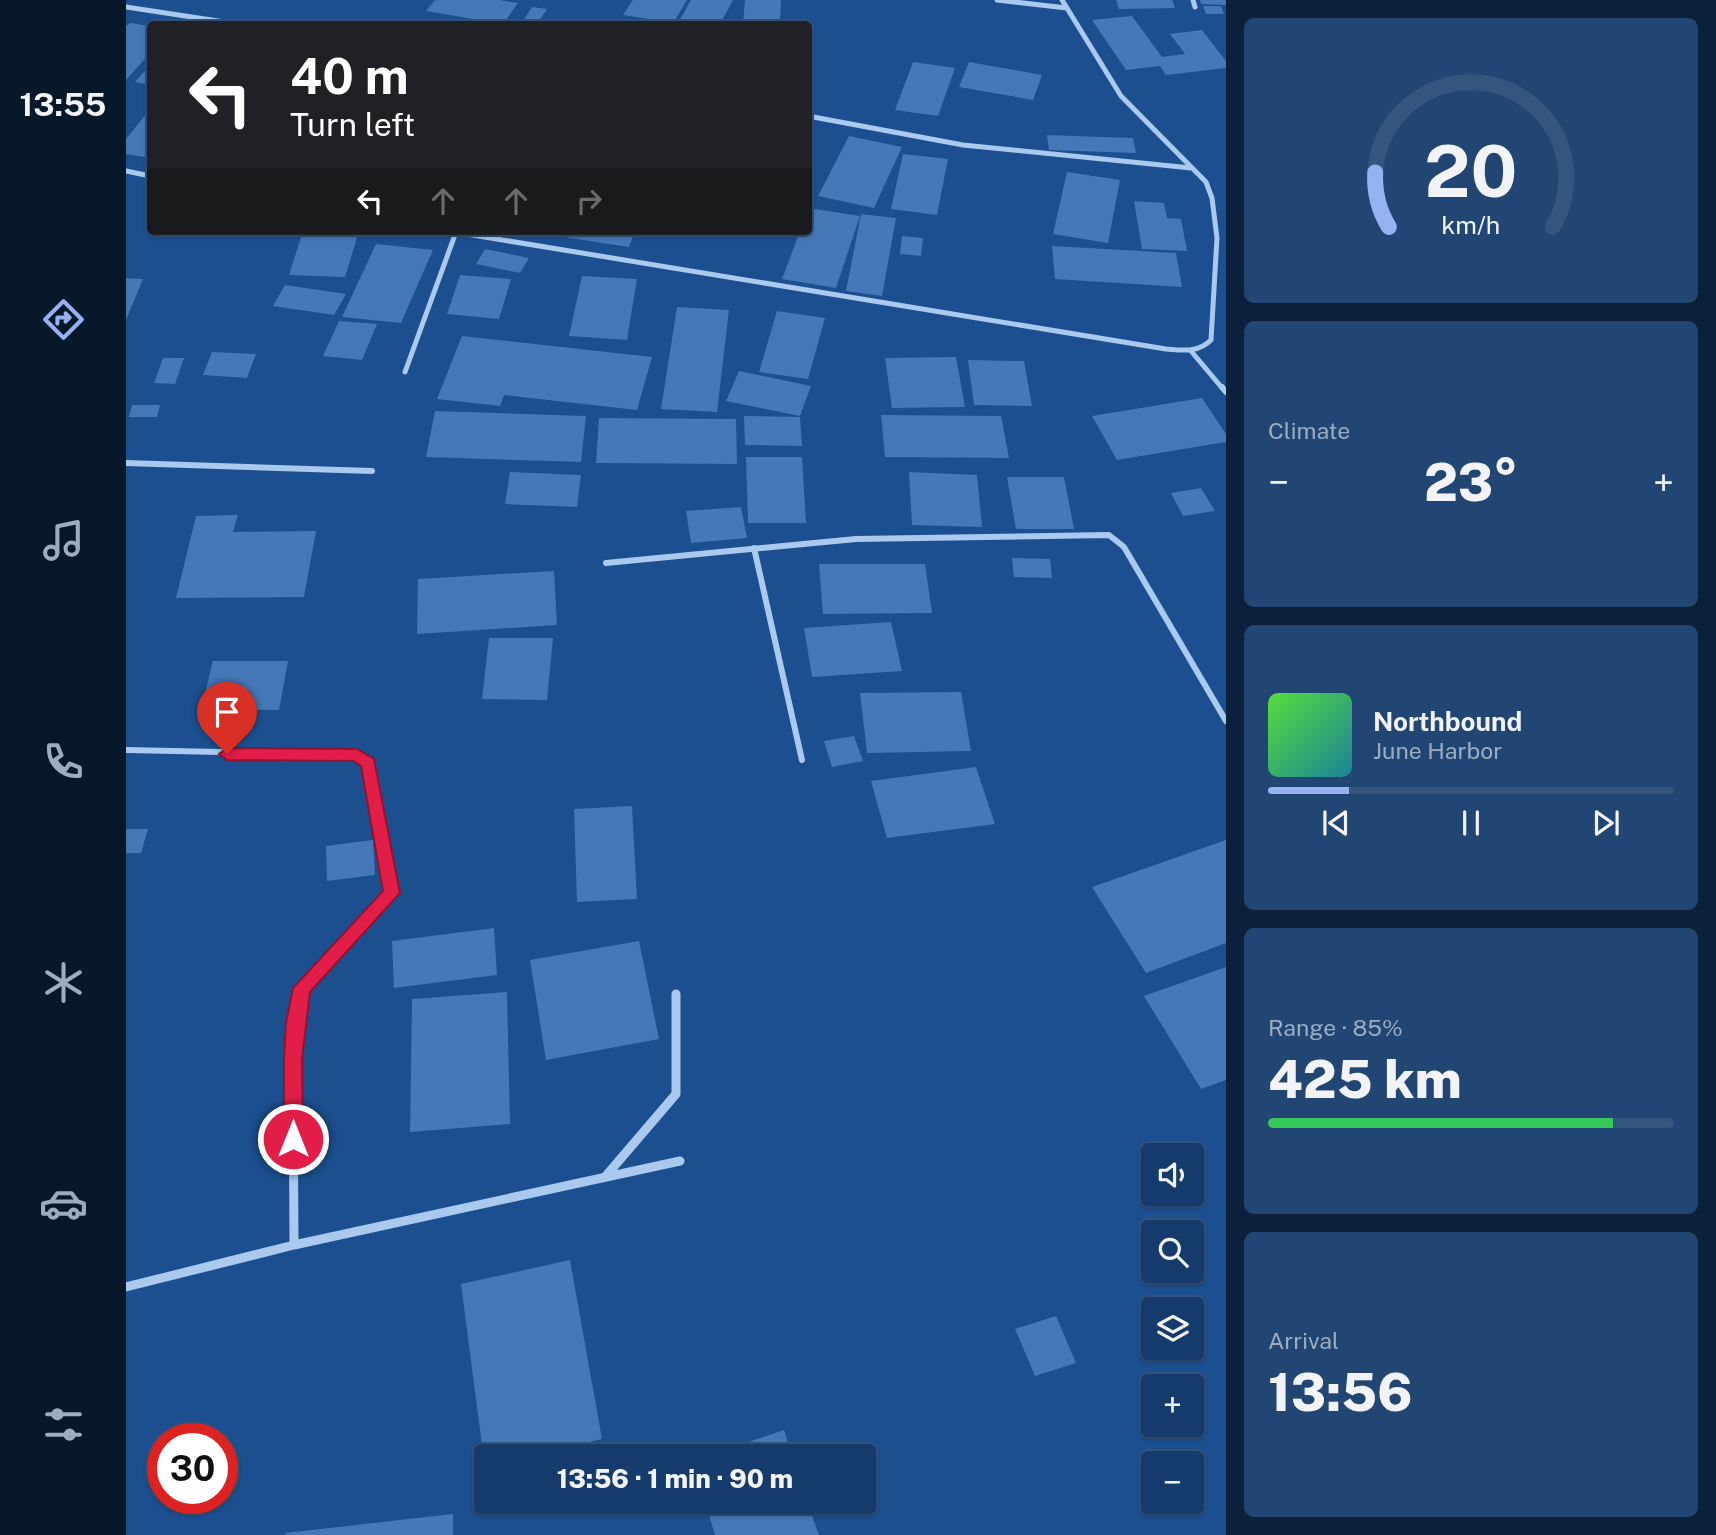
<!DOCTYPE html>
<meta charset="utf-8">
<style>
body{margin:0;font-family:"Public Sans",sans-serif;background:#214673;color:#f1f3f6;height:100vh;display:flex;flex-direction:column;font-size:26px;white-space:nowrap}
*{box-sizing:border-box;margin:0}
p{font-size:23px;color:#9dadc1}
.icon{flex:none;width:38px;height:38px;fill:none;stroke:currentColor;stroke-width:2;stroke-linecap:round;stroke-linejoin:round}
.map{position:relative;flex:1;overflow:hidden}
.side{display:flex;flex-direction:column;gap:18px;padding:18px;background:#0b203b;width:490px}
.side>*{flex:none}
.top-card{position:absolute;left:21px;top:21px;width:665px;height:214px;border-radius:7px;box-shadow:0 2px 5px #0004,0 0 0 2px #33557e;background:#202124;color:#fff;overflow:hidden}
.buttons{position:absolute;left:1015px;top:1143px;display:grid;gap:14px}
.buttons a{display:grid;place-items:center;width:63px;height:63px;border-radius:7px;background:#143b6b;box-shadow:0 2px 5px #0004,0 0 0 2px #33557e;font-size:35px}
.speed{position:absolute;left:21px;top:1423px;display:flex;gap:14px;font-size:35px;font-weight:700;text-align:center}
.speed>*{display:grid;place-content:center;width:91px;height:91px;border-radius:50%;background:#143b6b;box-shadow:0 2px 5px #0004,0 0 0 2px #33557e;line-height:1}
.speed .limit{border:10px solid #d22;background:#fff;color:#111}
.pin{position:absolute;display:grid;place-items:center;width:60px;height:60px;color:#fff;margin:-72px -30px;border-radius:50% 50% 50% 0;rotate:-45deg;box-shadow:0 0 7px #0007}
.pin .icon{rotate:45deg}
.me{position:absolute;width:77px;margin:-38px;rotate:0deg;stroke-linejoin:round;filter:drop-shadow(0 0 5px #0008)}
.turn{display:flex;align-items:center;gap:24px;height:147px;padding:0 28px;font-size:32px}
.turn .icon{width:91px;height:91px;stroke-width:2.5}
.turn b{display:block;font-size:49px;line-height:60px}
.lanes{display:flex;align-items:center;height:66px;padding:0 28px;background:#0003;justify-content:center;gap:35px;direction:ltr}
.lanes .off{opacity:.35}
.big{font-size:52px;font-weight:800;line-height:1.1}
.side .widget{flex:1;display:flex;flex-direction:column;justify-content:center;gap:10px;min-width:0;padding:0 24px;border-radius:10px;background:#214673}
.side .dial{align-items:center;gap:0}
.dial svg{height:182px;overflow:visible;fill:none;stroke:#33557e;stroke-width:7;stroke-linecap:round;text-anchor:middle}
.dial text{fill:#f1f3f6;stroke:none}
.song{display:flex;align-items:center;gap:21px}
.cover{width:84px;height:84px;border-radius:10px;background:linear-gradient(135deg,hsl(110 70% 55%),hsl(190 70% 35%))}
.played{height:7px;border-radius:4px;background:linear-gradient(90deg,#95b2f1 20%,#33557e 20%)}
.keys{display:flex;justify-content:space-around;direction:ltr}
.heat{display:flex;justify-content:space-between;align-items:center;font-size:38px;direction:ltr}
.charge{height:10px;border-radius:5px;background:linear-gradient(90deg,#34c759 85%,#33557e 0)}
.trip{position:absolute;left:348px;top:1444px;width:402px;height:70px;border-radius:7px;background:#143b6b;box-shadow:0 2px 5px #0004,0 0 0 2px #33557e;font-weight:800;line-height:70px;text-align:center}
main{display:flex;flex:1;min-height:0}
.tabs{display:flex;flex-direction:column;width:126px;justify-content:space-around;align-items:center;background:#08182b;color:#9dadc1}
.tabs .icon{width:49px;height:49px}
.tabs .active{color:#95b2f1}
.tabs b{font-size:32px;color:#f1f3f6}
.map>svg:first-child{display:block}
.building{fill:#4478b7}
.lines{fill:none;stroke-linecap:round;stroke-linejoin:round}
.street-far2{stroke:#a9c9ee;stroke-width:5}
.street-far1{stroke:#a9c9ee;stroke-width:6}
.street{stroke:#a9c9ee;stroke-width:9}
.route{fill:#e11d48;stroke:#92132f;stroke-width:2}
</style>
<main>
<nav class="tabs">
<b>13:55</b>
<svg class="icon active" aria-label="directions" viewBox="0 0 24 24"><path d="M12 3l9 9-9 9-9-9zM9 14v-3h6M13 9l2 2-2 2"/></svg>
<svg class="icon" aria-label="music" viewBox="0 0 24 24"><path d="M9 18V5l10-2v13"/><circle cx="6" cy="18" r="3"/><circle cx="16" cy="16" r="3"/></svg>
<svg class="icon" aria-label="phone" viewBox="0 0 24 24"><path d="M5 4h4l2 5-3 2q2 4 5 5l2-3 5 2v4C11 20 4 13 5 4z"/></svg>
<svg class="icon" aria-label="climate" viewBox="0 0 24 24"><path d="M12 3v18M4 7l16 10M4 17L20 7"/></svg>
<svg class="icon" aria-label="car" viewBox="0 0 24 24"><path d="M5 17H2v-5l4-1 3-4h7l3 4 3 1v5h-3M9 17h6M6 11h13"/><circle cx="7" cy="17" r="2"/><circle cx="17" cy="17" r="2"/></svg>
<svg class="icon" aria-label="filters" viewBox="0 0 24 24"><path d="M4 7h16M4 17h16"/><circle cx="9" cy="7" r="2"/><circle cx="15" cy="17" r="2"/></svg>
</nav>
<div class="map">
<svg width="1100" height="1535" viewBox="0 0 1100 1535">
<rect width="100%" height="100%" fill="#1b4f8f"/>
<path class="building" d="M309,0H373L392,3L377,24L300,11Z
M507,0H561L547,23L497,15Z
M565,0H607L594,24L552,23Z
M619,0H655L654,24H617Z
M990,0H1046L1049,8L993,9Z
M1074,0H1100V5L1075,4Z
M1077,6H1095L1098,14H1080Z
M406,7L421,9L411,24H395Z
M1006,16L1036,57L1059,54L1044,34L1076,30L1100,61V68L1040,75L1034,66L1000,70L966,20Z
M4,23L24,26V53L0,80V26Z
M787,62L829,68L812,116L769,110Z
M843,62L916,75L907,100L833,87Z
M24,65V85L9,82Z
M24,109V158L0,154V139Z
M921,135L1007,138L1010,153L923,150Z
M723,136L776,147L748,208L692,196Z
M777,154L822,159L811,215L765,209Z
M941,172L994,180L982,243L927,234Z
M1008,201L1038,203L1041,218L1055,219L1061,251L1016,249Z
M682,208L734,216L710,288L656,279L674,231H682Z
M735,214L770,218L756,296L720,291Z
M177,231H233L219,277L163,275Z
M433,231H509L503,247L431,236Z
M776,236L797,238L795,256L774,254Z
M250,244L307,250L275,323L216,317Z
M926,246L1050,253L1056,287L929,279Z
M359,249L403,258L394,273L350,264Z
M334,275L385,279L373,319L321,314Z
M456,276L511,279L501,340L443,336Z
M0,278L17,279L0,320Z
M159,285L220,294L208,315L147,306Z
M551,307L603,310L591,412L535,409Z
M651,311L699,318L682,379L633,372Z
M213,321L251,324L236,360L197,356Z
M336,336L526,357L511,410L378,395L374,406L311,399Z
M86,352L130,354L121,378L77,375Z
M830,357L839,407L766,408L759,358Z
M37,358H58L49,384L28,383Z
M842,360L898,361L906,406L848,405Z
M613,371L685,386L674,416L600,401Z
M1076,398L1100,434V442L991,460L966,416Z
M6,405H34L31,417H3Z
M309,411L460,416L455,462L300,457Z
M755,415L875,416L883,458L759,457Z
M618,416L674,417L676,446L619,445Z
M473,418L610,419L611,464L470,463Z
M620,457H676L680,523H622Z
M384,472L455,475L451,507L379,504Z
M783,472L851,475L856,527L786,525Z
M881,477H938L948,529H890Z
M1075,488L1089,511L1057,516L1045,493Z
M615,507L621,538L565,543L560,511Z
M112,515L107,532L190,531L178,597L50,598L70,516Z
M886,558L924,559L926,578L888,577Z
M693,564H799L806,613L697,614Z
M428,571L431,625L291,634L292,579Z
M765,622L776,671L686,677L678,628Z
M363,638H427L421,700L356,699Z
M87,661H162L153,710L75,709Z
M835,692L845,751L741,753L734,693Z
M728,736L737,761L706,767L698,741Z
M850,767L869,824L761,838L745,781Z
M506,806L511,899L451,902L448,809Z
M0,829H22L15,853H0Z
M247,840L249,875L201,881L200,846Z
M1100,840V943L1020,973L966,887Z
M368,928L371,975L268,988L266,941Z
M513,941L533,1039L420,1060L404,960Z
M1100,967V1080L1075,1089L1018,996Z
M381,992L384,1124L284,1132L286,999Z
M444,1260L476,1439L404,1456H360L359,1468L335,1284Z
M930,1316L950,1363L909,1376L889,1329Z
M658,1430L666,1456H581Z
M579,1502H681L693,1535H589Z
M327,1514V1535H160L159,1533Z"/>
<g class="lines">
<path class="street-far2" d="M871,0L941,8
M1067,0L1069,7
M0,7L112,24
M682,116L837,145L1065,168
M0,171L24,176
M322,231L1040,349C1057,350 1072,353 1085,340L1091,238L1086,198L1080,182L995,96L936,0
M1065,351L1097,389
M279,372L330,232"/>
<path class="street-far1" d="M1096,387L1100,392
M0,463L246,471
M628,548L676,760
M480,563L730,539L983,535L998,547L1100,721
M0,750L231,755L243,763L265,889"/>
<path class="street" d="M479,1177L550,1094V994
M168,1245L167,1059L169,1023L176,988L266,893L265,888
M0,1287L168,1245L554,1161"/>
</g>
<path class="route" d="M101,748L231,749L248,759L274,893L184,992L176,1059L177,1139L174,1145L167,1148L161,1145L158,1139V1059L160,1023L167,988L257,891L235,766L228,761L101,760L93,754Z"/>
</svg>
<div class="buttons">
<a><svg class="icon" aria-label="sound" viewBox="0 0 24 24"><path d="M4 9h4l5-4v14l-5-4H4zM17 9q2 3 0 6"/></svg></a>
<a><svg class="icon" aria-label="search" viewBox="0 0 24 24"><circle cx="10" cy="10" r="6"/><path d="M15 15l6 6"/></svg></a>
<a><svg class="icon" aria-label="layers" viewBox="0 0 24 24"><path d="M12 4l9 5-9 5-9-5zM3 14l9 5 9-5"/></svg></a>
<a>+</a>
<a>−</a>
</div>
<div class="speed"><div class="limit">30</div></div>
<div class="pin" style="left:101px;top:754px;background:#d93025"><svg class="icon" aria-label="arrive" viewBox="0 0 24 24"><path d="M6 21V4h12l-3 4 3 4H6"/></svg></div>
<svg class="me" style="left:167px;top:1139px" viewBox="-20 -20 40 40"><circle r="17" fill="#e11d48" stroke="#fff" stroke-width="3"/><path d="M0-11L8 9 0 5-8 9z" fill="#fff"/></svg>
<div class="trip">13:56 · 1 min · 90 m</div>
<div class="top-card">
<div class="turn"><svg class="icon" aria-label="left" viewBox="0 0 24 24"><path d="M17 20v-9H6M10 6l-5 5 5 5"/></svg><div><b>40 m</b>Turn left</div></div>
<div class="lanes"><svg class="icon" aria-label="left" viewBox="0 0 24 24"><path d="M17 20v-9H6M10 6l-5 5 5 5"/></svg><svg class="icon off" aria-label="ahead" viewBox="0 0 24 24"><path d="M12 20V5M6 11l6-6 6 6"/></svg><svg class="icon off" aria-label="ahead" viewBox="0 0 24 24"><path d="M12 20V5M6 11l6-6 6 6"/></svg><svg class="icon off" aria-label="right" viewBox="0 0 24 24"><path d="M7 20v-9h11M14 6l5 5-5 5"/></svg></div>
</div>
</div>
<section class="side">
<div class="widget dial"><svg viewBox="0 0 100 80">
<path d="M14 69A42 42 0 1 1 86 69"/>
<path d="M14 69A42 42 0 0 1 8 45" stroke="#95b2f1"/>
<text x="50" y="56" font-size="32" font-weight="700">20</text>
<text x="50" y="72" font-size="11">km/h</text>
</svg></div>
<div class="widget"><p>Climate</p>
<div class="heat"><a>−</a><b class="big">23°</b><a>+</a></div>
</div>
<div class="widget">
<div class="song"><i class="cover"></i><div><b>Northbound</b><p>June Harbor</p></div></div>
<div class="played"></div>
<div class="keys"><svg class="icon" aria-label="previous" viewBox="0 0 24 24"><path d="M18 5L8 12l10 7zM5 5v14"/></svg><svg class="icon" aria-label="pause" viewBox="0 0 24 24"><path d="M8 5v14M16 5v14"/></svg><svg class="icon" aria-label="next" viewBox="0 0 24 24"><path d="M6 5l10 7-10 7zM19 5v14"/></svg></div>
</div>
<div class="widget"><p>Range · 85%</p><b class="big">425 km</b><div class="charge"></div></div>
<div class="widget"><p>Arrival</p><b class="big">13:56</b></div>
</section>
</main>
